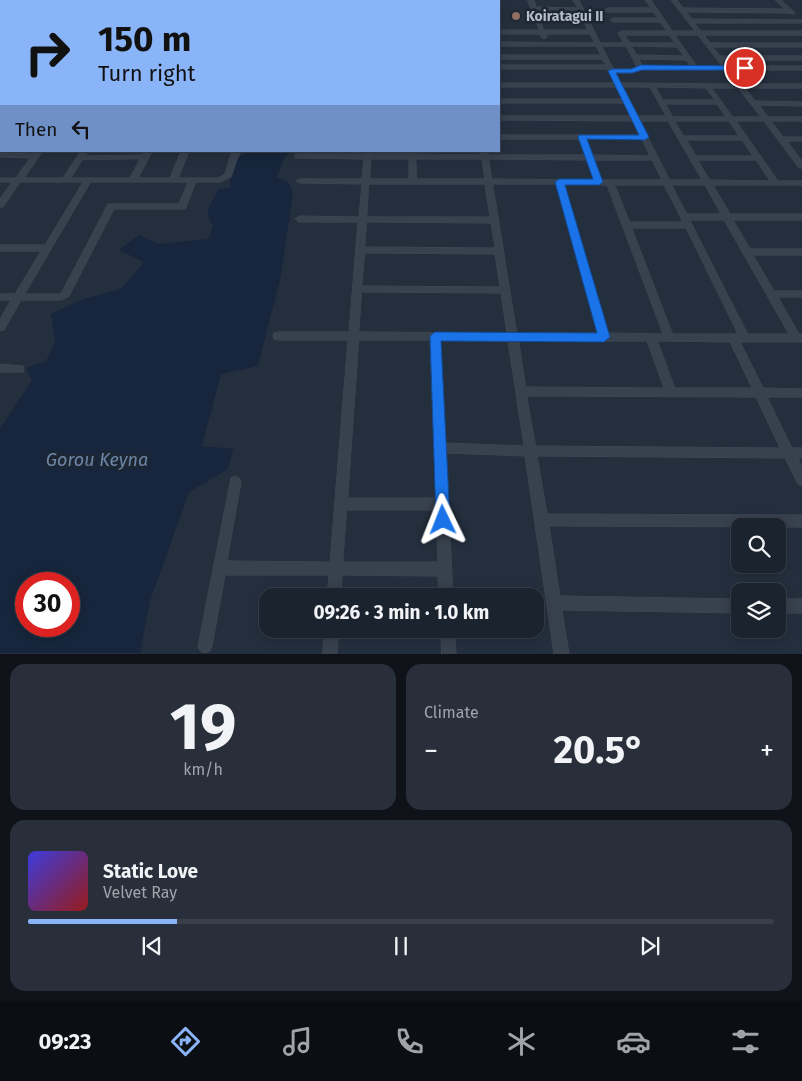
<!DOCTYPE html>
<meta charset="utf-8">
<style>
body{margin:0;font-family:"Fira Sans",sans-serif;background:#282f3a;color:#f1f3f6;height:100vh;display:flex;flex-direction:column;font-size:19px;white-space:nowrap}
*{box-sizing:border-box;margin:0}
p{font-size:16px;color:#a0a4aa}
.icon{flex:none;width:28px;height:28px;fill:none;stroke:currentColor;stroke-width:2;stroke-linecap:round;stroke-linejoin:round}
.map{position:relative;height:654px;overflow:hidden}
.side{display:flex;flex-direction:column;gap:10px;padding:10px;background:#0f1319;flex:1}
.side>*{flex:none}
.hud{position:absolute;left:0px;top:0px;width:500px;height:152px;box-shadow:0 2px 12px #0003,0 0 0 1px #39404a;background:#8ab4f8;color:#111;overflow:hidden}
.buttons{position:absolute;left:731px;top:518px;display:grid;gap:10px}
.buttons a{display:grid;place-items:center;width:55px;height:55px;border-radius:10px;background:#1b232e;box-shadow:0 2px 12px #0003,0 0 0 1px #39404a;font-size:25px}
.speed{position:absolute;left:15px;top:572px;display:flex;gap:10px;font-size:25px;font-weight:700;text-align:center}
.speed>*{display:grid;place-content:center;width:65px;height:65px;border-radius:50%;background:#1b232e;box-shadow:0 2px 12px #0003,0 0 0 1px #39404a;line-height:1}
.speed .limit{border:8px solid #d22;background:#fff;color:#111}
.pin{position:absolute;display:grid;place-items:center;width:42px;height:42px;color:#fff;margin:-21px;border:2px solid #fff;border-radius:50%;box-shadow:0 1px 5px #0007}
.me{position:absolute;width:55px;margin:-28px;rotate:358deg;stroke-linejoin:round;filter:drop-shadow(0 0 4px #0008)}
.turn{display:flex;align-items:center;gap:18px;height:105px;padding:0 15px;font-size:22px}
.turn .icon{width:65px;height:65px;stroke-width:2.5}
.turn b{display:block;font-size:35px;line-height:42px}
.then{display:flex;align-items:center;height:48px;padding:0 15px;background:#0003;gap:10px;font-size:19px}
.big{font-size:38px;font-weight:700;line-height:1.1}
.side .card{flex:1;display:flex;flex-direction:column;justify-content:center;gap:8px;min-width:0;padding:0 18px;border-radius:15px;background:#282f3a}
.side .dial{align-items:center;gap:0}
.dial b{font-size:65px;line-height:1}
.song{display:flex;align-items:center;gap:15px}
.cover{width:60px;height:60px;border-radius:8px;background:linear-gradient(135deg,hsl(240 70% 55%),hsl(0 70% 35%))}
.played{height:5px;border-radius:2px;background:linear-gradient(90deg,#8ab4f8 20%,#39404a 20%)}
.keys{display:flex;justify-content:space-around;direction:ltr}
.heat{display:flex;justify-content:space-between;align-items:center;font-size:28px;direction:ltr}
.side .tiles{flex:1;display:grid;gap:10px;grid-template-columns:1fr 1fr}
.card:last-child{grid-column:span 2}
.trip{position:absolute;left:259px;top:588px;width:285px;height:50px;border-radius:15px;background:#1b232e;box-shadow:0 2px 12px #0003,0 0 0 1px #39404a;font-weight:700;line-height:50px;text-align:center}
.tabs{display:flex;height:80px;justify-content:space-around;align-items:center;background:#0b0e12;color:#a0a4aa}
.tabs .icon{width:35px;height:35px}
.tabs .current{color:#8ab4f8}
.tabs b{font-size:22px;color:#f1f3f6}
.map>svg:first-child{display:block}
.water{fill:#17263c;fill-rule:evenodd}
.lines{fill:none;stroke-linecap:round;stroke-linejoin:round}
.stream{stroke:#17263c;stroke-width:1}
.street-casing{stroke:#414a57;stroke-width:1}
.street{fill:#38414e;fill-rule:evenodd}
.route{fill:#1a73e8;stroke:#114b97}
.education-dot{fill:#8d6e63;stroke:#1d2633;stroke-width:2}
.labels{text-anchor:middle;stroke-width:5;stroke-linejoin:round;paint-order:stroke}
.far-poi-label{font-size:14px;font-weight:bold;fill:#b4bcc9;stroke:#1d2633;text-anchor:start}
.water-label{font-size:18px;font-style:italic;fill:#6d86a8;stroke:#1d2633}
</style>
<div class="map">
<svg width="802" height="654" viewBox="0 0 802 654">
<rect width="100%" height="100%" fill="#242f3e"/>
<path class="water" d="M248,151H294L285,156L277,177L289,183L293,194L280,280L258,366L221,374L202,446L234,449L227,470L189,492L150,601L140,653H0V429L32,380L26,368L46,361L55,343L51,314L83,299L121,289L144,262L119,250L139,235L159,244L208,239L213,226C202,208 211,206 219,189L230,187C230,167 231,163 248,151ZM26,584H69V626H26Z"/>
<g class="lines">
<path class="stream" d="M298,1L301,0"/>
<g class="street-casing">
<path id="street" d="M344,0H350V1H345Z
M377,0H383V1H378Z
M408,0H414V1H409Z
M458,0H464V1H459Z
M528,0H534L536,7L578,8L573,0H579L600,43H624L618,33L621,31H667L660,22H613L610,20L613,18H658L653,12H607L604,10L607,8H651L645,0H651L672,31H695L671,0H677L683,8L785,9L775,0H781L794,12V14L788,13L686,12L692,19L802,20L801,23H694L701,31H802V35H704L710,43H802V47H713L720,56H802V60H723L728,66H802V70H731L742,84H802V88H745L755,101L802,102V106L759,105L768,117H802V121H771L783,137H802V141H787L802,161V168H799L764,121H736L778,181H802V185H713L730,214H802V220H733L750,249H802V255H753L774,291H802V297H778L799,334H802V342H740L763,388L802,389V397H767L792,448H802V458H798L802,467V486L798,484L785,458L537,456L547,514L802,515V527L549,526L560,596L740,599V613L562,610L569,654H554L525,456L446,453L453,596H439L438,576L342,575L341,596H327L329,575H225L212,646L210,651L205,653L200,651L198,646L231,478L235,476L239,478L241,482L227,561L330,562L348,340H278L274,339L273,336L274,333L278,332H349L358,222H299L295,219L299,216L359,217L362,184L300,183L296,181L300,179H362L364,159L298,158H295V154H364V151H372L371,154H408V151H416V154L481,155L480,151H488V155H585L579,139H499V135H640L633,121L499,120V116H631L624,103H499V99H622L616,87H499V83H615L607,69H499V65H606L602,59H499V55H601L596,46H499V42L595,43L590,34H546L547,37L544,39L542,38L540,34H499V30H539ZM537,11L579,12L582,18H540ZM541,22H584L588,30H544ZM625,35H669L675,43H630ZM675,35H698L722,66H697ZM602,46H626L637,67L631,69H614ZM632,46L677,47L684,56L637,55ZM639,59L686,60L691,66H643ZM642,70H725L735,84L621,83L616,73H632ZM623,87H650L666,116H638ZM656,87L706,88L715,100H663ZM712,88H738L761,117H733ZM666,104H717L726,117H673ZM640,121H668L702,180H670ZM675,121H729L739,136H684ZM586,139H642L650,156L593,155ZM687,140H742L753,156H696ZM371,159H409V179H370ZM416,159H482L485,179H417ZM489,159L587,160L594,180L492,179ZM594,160H652L662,180H602ZM698,160H756L770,181L710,180ZM369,184H485L490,217H367ZM493,184H556L598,333H517ZM564,184L607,185L663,334L608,333ZM615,185H664L683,222H630ZM672,185H705L721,214H687ZM690,220H724L789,334H748ZM367,222L491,223L495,248L365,247ZM632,228H686L738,334H673ZM365,253L495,254L500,287L362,286ZM362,292L501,293L507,333L359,332ZM359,340H430L436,498H348ZM440,340L508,341L524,446L445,443ZM519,341H647L664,388L526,387ZM658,341L730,342L752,388H675ZM527,396L756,397L780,448L536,446ZM347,510H436L438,562H343Z
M0,7H1V11H0Z
M1,23V27L0,28V24Z
M0,41H1V45H0Z
M0,54H1V58H0Z
M0,99H1V103H0Z
M0,134H1V138H0Z
M35,151H43L24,178H63L80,152H83L87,154L86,156L143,155L145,151L152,152L138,178H170L181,151H189L178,178H218L225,174L232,151H240L231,177L220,182H196L185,209H114L69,296L62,300H21L4,330L0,331V319L11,300H0V294H15L41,251H0V245H45L83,182H20L3,207H0V199L12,182H0V178H16L30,158L0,157V153L33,154ZM140,159L130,178H71L82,160ZM91,182H188L179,204H108L62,292L60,294H25Z
M0,364L23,366L24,369L23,372H0Z
M778,599H802V613H778Z
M325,629H339L337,654H323Z
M441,629H455L456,654H442Z"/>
</g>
<use href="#street" class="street"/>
</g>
<path class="route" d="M641,65L745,66L748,68L745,70H642L632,73H616L649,137L645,140L587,139L603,182L599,185H565L610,337L604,342L441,341L450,520L448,525L443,527L438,525L436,520L430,336L435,332L597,333L555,182L559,179H593L578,137L579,135H639L608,71L612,69H631Z"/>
<circle class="education-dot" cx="516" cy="16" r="5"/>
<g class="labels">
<g class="far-poi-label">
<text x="526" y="21">Koiratagui II</text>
</g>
<g class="water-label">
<text x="97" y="466">Gorou Keyna</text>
</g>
</g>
</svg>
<div class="buttons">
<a><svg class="icon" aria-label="search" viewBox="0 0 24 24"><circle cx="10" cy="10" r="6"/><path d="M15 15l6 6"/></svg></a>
<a><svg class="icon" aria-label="layers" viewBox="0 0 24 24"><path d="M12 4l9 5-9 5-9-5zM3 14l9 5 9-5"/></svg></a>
</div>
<div class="speed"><div class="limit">30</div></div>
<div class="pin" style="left:745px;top:68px;background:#d93025"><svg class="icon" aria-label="arrive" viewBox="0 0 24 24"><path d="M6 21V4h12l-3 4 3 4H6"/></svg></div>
<svg class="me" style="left:443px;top:520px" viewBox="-20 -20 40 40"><path d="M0-17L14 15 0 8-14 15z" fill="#1a73e8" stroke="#fff" stroke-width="4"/></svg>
<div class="trip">09:26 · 3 min · 1.0 km</div>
<div class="hud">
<div class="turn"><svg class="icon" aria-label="right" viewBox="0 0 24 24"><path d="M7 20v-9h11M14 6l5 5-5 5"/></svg><div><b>150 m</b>Turn right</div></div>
<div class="then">Then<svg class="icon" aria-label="left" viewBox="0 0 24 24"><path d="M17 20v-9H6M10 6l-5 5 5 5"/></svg></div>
</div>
</div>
<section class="side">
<div class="tiles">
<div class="card dial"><b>19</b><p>km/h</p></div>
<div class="card"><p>Climate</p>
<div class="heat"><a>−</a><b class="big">20.5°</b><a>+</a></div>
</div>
<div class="card">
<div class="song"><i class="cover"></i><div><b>Static Love</b><p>Velvet Ray</p></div></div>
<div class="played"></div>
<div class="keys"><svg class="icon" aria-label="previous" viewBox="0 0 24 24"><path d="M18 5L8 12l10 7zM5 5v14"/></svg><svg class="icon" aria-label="pause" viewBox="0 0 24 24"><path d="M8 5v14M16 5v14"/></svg><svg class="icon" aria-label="next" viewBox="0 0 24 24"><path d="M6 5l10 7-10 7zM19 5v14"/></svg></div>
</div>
</div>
</section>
<nav class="tabs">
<b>09:23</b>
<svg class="icon current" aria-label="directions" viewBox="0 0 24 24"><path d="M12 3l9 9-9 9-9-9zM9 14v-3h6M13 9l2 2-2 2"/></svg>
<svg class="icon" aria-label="music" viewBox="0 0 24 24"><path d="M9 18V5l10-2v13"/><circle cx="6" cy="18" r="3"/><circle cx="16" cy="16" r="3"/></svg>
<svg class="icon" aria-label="phone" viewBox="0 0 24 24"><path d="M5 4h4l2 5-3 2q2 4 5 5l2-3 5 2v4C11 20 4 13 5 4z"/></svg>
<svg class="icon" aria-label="climate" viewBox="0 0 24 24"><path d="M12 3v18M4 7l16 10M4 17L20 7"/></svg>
<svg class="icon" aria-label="car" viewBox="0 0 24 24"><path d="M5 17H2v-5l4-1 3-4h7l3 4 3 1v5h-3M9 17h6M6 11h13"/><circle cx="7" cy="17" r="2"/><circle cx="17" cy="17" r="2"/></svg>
<svg class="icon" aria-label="filters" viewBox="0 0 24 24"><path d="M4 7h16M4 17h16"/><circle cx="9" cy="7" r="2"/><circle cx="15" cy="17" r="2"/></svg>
</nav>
